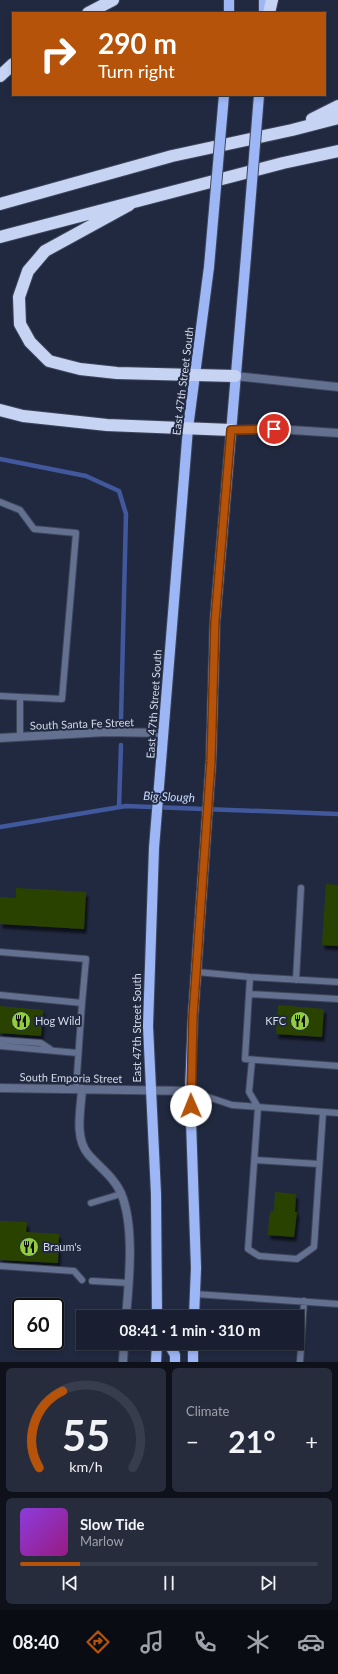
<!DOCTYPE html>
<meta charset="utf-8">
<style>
body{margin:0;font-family:Lato,sans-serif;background:#262c3c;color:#f1f3f6;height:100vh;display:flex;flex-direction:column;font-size:15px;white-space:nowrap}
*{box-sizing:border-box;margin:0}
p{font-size:13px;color:#9fa2ab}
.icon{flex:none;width:22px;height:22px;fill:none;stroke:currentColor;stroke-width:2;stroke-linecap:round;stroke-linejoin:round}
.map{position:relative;height:1362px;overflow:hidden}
.details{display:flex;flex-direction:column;gap:6px;padding:6px;background:#0e111a;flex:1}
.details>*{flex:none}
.top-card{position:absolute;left:12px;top:12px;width:314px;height:84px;border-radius:0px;box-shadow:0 2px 6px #0003,0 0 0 1px #373d4c;background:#b45309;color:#fff;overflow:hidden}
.speed{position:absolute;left:12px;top:1298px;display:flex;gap:8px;font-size:20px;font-weight:700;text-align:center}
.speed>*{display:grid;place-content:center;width:52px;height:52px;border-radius:50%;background:#191f30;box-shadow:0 2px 6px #0003,0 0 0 1px #373d4c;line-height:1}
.speed .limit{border:2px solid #111;border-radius:6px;background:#fff;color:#111}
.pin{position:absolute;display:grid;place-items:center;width:34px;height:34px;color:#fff;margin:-17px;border:2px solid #fff;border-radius:50%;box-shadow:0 1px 4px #0007}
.me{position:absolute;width:44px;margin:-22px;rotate:359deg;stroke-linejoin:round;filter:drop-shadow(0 0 3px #0008)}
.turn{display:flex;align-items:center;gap:14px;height:84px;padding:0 20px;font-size:18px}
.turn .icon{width:52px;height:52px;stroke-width:2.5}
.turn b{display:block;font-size:28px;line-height:34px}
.big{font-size:30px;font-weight:700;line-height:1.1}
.details .card{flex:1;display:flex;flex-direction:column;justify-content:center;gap:6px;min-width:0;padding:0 14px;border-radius:6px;background:#262c3c}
.details .dial{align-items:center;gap:0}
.dial svg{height:104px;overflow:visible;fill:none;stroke:#373d4c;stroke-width:7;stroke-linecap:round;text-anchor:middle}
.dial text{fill:#f1f3f6;stroke:none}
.song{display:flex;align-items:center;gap:12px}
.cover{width:48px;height:48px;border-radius:6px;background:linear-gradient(135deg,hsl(270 70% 55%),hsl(310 70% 35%))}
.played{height:4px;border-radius:2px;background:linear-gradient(90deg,#b45309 20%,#373d4c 20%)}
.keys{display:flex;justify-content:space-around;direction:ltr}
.heat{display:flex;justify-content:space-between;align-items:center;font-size:22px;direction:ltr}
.details .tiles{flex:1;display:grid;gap:6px;grid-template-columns:1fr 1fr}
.card:last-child{grid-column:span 2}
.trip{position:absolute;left:76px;top:1310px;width:228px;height:40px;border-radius:0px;background:#191f30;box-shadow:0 2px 6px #0003,0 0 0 1px #373d4c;font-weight:700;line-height:40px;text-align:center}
.tabs{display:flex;height:64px;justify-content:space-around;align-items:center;background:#0a0c13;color:#9fa2ab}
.tabs .icon{width:28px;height:28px}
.tabs .active{color:#b45309}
.tabs b{font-size:18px;color:#f1f3f6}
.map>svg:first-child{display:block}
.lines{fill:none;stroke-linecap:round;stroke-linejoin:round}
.stream{stroke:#42589c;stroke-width:4.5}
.building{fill:#2b4203;filter:url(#shadow)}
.lane-casing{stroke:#3d455b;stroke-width:8}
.street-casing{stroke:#3d455b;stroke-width:10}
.primary-casing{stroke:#3d455b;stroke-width:12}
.highway-casing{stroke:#3d455b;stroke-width:14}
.lane{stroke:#64708f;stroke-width:6}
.street{stroke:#64708f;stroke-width:8}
.primary{stroke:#9db6f5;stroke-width:10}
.highway{stroke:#c7d3f2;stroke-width:12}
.primary-bridge-casing{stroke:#3d455b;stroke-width:12;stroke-linecap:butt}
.primary-bridge{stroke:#9db6f5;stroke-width:10}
.route-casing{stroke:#753606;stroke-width:10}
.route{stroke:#b45309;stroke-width:7}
.labels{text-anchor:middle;stroke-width:4;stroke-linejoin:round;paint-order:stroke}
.street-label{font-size:11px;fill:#d3dae8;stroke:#212940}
.poi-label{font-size:11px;fill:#d3dae8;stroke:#212940;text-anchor:start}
.water-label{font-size:12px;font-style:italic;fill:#c8d8ff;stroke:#212940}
</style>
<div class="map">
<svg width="338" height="1362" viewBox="0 0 338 1362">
<defs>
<filter id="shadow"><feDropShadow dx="2.5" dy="4.5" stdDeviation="1" flood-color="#0009"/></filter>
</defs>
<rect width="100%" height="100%" fill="#212940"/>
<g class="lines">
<path class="stream" d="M0,459L86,476L119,491L126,514L121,719
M119,807L121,745
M0,827L126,806L338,814"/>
</g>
<path class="building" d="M326,884L338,885V946L322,945Z
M16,888L86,892L84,929L0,924V897L16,898Z
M278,1005L324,1009L322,1037L276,1034Z
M0,1006L43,1010L41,1036L0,1033Z
M275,1192L296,1194L295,1212H297L294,1237L268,1235L269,1217L271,1211H274Z
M0,1221L27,1222L26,1232L59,1234L58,1263L0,1260Z"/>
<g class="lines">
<g class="lane-casing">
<path id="lane" d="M0,502L20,510L34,529L76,533L62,699L20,697V737
M0,696L20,697
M0,952L86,959L82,1003
M197,972L250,977L338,982
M250,977L245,1059L338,1066
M296,980L301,888
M249,994L338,999
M0,995L82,1003L76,1089
M0,1040L41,1043L50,1049
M0,1046L78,1053
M252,1060L249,1092L258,1107L248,1249L259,1256L297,1259L314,1247L323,1112
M190,1091L232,1105L338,1113
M255,1160L319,1164
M91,1203L121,1194
M0,1266L74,1271L82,1280
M92,1281L129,1283
M195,1294L338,1304
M300,1362L304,1301"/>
</g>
<g class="street-casing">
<path id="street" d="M235,376L338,387
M231,430L276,429L338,433
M0,738L106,732L164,733
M0,1088L190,1091
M82,1089C81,1109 74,1137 88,1154C100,1168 113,1176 121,1193C135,1227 129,1281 126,1317
M123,1362L124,1343"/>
</g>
<g class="primary-casing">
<path id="primary" d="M229,13V0
M264,13V0
M157,1317L156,1194L148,1026L154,848L188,428L209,267
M194,1317L196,1268L190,1091L193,1016L211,761L215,621L246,256
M168,1343L175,1355V1362
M156,1362L157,1343
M193,1362V1343"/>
</g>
<g class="highway-casing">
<path id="highway" d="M88,13L113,0
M269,13L272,0
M0,76L13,64
M312,119L338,106
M0,204L172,156L292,130L338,118
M129,205L45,251L28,271L19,297L20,324L30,342L49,361L80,369L117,373L235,376
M0,237L283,163L338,151
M0,410L23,416L107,425L231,430"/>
</g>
<use href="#lane" class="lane"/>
<use href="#street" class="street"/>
<use href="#primary" class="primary"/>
<use href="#highway" class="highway"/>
<g class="primary-bridge-casing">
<path id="primary-bridge" d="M246,256L259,95
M209,267L224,95"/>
</g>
<use href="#primary-bridge" class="primary-bridge"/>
</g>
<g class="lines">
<g class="route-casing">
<path id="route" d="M191,1106L193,1016L211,761L215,621L231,430L274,429"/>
</g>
<use href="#route" class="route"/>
</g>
<defs>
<g id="restaurant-disc" transform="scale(1)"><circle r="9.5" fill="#92cd3e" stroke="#212940"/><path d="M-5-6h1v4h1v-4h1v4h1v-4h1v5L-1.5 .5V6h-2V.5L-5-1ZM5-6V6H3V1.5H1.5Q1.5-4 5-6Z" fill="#111"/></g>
</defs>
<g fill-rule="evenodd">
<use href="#restaurant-disc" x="21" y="1021"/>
<use href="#restaurant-disc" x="300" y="1021"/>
<use href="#restaurant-disc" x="29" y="1247"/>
</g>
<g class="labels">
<g class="street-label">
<text transform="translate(183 381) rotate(-83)" y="4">East 47th Street South</text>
<text transform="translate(154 704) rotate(-86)" y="4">East 47th Street South</text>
<text transform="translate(82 724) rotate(-2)" y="4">South Santa Fe Street</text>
<text transform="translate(137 1028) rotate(-90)" y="4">East 47th Street South</text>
<text transform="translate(71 1078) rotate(1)" y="4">South Emporia Street</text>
</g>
<g class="poi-label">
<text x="35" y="1025">Hog Wild</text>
<text x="286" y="1025" text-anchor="end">KFC</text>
<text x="43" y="1251">Braum's</text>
</g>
<g class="water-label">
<text transform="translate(169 797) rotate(2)" y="4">Big Slough</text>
</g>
</g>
</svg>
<div class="speed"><div class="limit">60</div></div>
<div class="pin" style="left:274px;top:429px;background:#d93025"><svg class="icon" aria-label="arrive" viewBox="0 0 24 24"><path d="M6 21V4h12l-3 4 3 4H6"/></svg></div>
<svg class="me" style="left:191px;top:1106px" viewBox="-20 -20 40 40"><circle r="19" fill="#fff"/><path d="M0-13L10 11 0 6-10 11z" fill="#b45309"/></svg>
<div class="trip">08:41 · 1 min · 310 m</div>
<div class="top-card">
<div class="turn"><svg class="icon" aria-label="right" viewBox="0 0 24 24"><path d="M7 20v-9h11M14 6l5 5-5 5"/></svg><div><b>290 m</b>Turn right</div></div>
</div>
</div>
<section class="details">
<div class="tiles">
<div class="card dial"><svg viewBox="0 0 100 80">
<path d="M14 69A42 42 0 1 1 86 69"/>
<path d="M14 69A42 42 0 0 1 32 10" stroke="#b45309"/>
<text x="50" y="56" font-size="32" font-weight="700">55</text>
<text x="50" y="72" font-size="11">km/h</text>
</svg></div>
<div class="card"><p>Climate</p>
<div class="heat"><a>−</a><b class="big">21°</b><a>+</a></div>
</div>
<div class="card">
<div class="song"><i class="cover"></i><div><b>Slow Tide</b><p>Marlow</p></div></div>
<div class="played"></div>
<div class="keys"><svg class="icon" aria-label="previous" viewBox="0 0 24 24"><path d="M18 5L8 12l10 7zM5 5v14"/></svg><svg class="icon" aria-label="pause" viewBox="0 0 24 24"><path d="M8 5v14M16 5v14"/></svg><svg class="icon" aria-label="next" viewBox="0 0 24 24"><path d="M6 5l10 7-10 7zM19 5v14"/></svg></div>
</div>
</div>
</section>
<nav class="tabs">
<b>08:40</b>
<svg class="icon active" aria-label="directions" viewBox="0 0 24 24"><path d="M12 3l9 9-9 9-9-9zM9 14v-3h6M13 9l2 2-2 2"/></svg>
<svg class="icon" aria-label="music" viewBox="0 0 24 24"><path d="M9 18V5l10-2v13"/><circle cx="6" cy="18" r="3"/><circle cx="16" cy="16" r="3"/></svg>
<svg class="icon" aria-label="phone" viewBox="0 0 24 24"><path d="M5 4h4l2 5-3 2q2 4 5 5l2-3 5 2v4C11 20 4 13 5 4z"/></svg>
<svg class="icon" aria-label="climate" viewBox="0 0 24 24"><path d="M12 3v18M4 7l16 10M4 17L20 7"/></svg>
<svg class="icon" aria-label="car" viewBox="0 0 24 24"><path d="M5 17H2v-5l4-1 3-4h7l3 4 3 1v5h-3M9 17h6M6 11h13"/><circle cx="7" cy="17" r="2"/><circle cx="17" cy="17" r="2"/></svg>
</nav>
